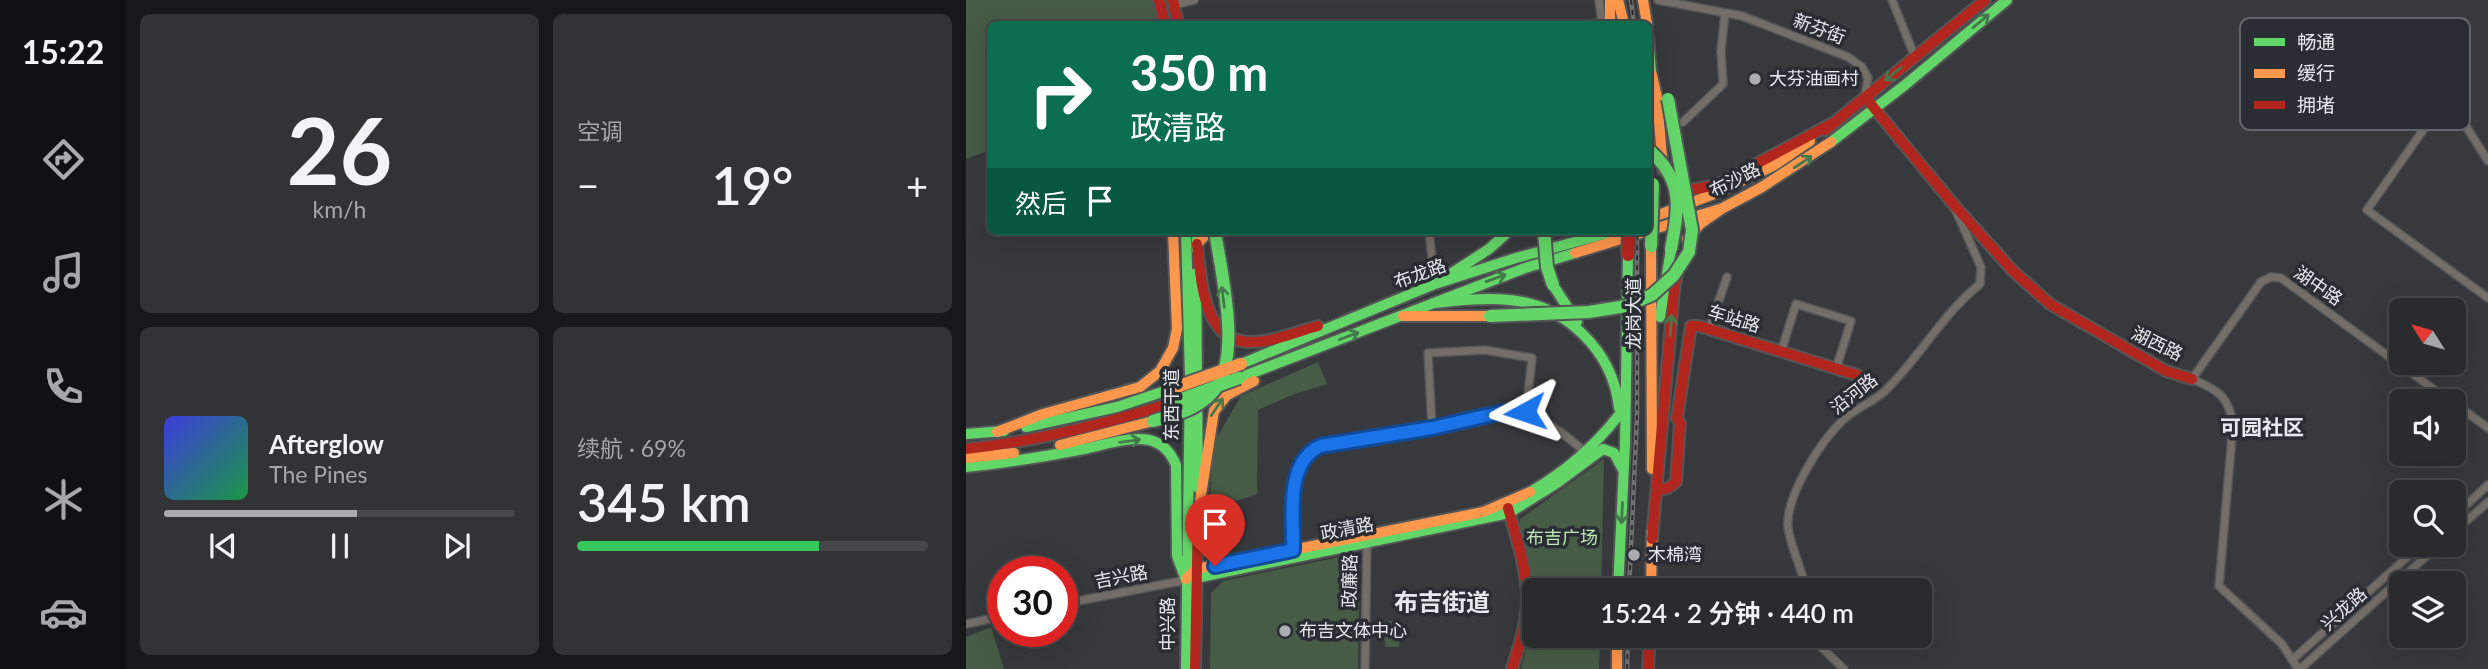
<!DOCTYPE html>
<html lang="zh">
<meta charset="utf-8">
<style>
body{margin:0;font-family:Lato,"Noto Sans SC",sans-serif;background:#313335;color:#f1f3f6;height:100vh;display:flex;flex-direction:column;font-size:26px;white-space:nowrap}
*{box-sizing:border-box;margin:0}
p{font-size:23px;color:#a5a7aa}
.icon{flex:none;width:38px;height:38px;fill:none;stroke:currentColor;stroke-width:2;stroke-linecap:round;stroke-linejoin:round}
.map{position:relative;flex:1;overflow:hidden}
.panel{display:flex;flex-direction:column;gap:14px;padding:14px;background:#171819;width:840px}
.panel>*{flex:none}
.guide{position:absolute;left:21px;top:21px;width:665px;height:214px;border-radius:10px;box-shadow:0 7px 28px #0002,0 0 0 2px #454749;background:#0b6e4f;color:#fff;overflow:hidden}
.needle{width:46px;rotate:307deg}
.buttons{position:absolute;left:1423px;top:298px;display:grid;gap:14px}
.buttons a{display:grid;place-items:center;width:77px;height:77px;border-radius:10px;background:#292b2d;box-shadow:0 7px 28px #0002,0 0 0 2px #454749;font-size:35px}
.speed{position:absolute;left:21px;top:556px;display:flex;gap:14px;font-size:35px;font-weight:700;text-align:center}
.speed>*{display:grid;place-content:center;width:91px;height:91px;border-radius:50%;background:#292b2d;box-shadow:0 7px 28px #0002,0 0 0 2px #454749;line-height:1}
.speed .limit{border:10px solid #d22;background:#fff;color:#111}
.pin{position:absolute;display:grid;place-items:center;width:60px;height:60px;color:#fff;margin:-72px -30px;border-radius:50% 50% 50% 0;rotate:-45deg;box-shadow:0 0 7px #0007}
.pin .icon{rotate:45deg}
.me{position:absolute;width:77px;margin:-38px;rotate:265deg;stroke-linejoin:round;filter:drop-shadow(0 0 5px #0008)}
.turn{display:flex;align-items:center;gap:24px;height:147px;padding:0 28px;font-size:32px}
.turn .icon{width:91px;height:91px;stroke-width:2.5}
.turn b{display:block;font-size:49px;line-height:60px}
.then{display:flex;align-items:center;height:66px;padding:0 28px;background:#0003;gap:14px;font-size:26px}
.big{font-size:52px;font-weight:600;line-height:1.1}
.panel .widget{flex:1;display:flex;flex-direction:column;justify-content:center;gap:10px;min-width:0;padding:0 24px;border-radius:10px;background:#313335}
.panel .dial{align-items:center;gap:0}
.dial b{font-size:91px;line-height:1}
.song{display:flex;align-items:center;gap:21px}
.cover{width:84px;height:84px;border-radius:10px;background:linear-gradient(135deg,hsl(240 70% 55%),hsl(140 70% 35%))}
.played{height:7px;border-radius:4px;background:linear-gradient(90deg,#a9abaf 55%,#454749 55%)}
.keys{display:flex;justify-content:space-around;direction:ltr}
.heat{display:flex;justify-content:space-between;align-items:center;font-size:38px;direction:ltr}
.charge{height:10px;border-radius:5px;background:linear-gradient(90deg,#34c759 69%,#454749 0)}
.panel .tiles{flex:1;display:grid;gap:14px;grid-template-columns:repeat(2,1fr)}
.trip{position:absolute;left:556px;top:578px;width:410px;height:70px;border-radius:10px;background:#292b2d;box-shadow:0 7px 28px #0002,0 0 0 2px #454749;font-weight:600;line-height:70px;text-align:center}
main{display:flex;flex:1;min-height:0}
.tab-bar{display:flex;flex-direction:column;width:126px;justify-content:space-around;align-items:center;background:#101112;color:#a5a7aa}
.tab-bar .icon{width:49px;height:49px}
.tab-bar .current{color:#a9abaf}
.tab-bar b{font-size:32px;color:#f1f3f6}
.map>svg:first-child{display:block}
.green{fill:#475c46}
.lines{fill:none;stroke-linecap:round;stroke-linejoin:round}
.street-casing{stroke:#545557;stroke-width:10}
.fast-casing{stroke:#545557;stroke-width:14}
.slow-casing{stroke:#545557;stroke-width:14}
.jam-casing{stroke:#545557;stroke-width:14}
.street{stroke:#736e67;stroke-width:7}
.fast{stroke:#63d668;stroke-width:10}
.slow{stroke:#ff974d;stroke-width:10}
.jam{stroke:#b3261e;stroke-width:10}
.rail-casing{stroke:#72706f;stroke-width:4.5}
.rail{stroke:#2b2d34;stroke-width:2;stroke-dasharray:5;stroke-linecap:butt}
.fast-bridge-casing{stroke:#545557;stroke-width:16;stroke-linecap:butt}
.slow-bridge-casing{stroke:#545557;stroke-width:16;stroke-linecap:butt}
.jam-bridge-casing{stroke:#545557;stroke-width:16;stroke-linecap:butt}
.fast-bridge{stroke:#63d668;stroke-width:12}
.slow-bridge{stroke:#ff974d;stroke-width:12}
.jam-bridge{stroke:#b3261e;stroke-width:12}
.oneway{stroke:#44794b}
.route-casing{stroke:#114b97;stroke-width:18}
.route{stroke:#1a73e8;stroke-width:12}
.poi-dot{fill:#a9abaf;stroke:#2b2d34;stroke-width:2.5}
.labels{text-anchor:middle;stroke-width:7;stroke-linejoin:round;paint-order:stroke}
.street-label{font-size:18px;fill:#e7e8ed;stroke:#2b2d34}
.poi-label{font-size:18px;fill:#e7e8ed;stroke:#2b2d34;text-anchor:start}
.park-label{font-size:18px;fill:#bbe8b4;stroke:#2b2d34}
.quarter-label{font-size:21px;font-weight:bold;fill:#e7e8ed;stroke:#2b2d34}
.district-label{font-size:24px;font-weight:bold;fill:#e7e8ed;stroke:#2b2d34}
.key{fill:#2b2d34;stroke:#63656c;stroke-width:2}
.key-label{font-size:19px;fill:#e7e8ed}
</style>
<main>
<nav class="tab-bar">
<b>15:22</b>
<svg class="icon current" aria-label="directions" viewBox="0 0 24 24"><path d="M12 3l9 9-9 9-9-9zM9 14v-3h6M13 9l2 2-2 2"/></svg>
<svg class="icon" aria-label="music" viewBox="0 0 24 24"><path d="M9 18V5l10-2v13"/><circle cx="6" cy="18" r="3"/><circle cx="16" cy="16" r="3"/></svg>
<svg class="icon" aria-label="phone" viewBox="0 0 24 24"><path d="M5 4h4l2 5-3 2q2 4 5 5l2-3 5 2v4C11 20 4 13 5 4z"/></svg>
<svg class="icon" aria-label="climate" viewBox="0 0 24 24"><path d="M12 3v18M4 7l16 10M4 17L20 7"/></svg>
<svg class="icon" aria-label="car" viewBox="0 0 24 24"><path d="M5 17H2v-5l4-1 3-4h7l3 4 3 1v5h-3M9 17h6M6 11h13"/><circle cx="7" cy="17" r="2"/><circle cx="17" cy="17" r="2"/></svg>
</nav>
<section class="panel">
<div class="tiles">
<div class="widget dial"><b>26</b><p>km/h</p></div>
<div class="widget"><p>空调</p>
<div class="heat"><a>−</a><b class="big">19°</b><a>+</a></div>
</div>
<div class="widget">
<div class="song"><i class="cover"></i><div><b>Afterglow</b><p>The Pines</p></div></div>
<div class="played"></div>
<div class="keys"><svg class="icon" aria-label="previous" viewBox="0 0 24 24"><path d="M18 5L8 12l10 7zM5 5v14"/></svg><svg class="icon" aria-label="pause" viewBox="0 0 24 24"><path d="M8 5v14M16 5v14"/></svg><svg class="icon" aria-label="next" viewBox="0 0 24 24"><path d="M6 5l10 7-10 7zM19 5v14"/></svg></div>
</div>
<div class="widget"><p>续航 · 69%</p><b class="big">345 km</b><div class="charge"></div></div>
</div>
</section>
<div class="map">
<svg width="1522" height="669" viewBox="0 0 1522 669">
<rect width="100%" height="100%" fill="#37393c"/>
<path class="green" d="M0,0H188L191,24H24V150L0,159Z
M352,362L361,384L326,395L292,410L291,494L243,510L248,442L275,396Z
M638,459L635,590H569V635H634L633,669H555C562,641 569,612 565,583C563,563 557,543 553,524L554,519Z
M374,557L394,562L392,669H244L245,593L257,581Z
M418,621H432L433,647H419Z
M25,627L38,669H0V637Z"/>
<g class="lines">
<g class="street-casing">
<path id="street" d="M633,0L636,23
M692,0L776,16L882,57L896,67L902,78L899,96
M926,0L949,57
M208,5L228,0
M622,24L640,22
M717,122L757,84L755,51L759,13
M1522,161L1481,96L1401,210L1522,298
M463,231L469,284
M743,329L761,277
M815,352L830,304L885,321L870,369
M1488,403L1522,428
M466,428L462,353L519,350L566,358L560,412
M1488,516L1522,485
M1488,532L1522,502
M327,550C327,517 318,464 353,446L550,411C573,413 605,439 622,455
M840,590C836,568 825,548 822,528C819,496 855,441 877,420C890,407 909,402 921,389C954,356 977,314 1014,284L1015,267L990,211
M96,604L220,580
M0,624L37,616
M848,635L855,647L878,669
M1326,660L1456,544
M399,669L401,539
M1332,669L1316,644L1253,586L1267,425C1263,396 1252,390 1226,379L1295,282L1305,277L1315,278L1484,401
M1334,669L1474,544"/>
</g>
<g class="fast-casing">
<path id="fast" d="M682,38L686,81
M865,142L939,85L1041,0
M220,231L224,376L220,669
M231,231V250
M230,273L232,488
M469,284L523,249L543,231
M587,285L611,322
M467,303C492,301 518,297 543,300C600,305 647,351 653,408
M694,317L705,249
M275,364L469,284L550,258L649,231
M273,378L559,268L609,253
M60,427L151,407L205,389
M0,434L38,431
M0,467C38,463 76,457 113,450C136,446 160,436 183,440C197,443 205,453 210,465L211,556L220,580
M564,492C599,472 628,447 653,415
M232,535L248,554L265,562
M220,580L543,513L591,483L637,449L648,453L657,470
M652,590L659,445L662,255"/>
</g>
<g class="slow-casing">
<path id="slow" d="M644,0V24
M652,0L658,24
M677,0L681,24
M686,75L691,97L697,170
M682,219L748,194L807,166L844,141
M721,239L734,224L757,208
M231,244L243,231
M685,246L686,469
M609,253L757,208L796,187L865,142
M437,316H524
M31,432L77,414L174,387L194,371L207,348L211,329L207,231
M94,445L187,421
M0,458L48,453
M231,521L248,411L261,395L288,381
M220,579L230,569L517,512L564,492
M685,590L686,532
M651,635V669"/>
</g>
<g class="jam-casing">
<path id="jam" d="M193,0L199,24
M207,0L212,24
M899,97L988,205L1047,271L1084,304L1200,371L1226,379
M859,130L1019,0
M712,188L724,190L751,185L865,124
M231,244C235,278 236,339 282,342C305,343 330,332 352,326
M0,449C71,441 140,424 208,402
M692,490L702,488L710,482L714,423L711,418L725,326H733L891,375
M542,508C550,538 561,568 561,599C561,623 553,646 546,669
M686,539L708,290L712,268
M229,669L232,514
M682,669L684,635"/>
</g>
<use href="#street" class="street"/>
<use href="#fast" class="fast"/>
<use href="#slow" class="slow"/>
<use href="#jam" class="jam"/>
<g class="rail-casing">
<path id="rail" d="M665,0L668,24
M663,590L671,416V231
M661,669L662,635"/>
</g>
<use href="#rail" class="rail"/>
<g class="fast-bridge-casing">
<path id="fast-bridge" d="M682,149C718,180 713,206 705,249
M578,231L581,267L587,285
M685,246L687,184
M524,316L623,312L660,306L686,295L708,275L723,252L726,230L702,99
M208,402L273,378
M187,421C208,415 230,410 245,394C278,361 255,273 249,231"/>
</g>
<g class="slow-bridge-casing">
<path id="slow-bridge" d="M205,389L275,364"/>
</g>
<g class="jam-bridge-casing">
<path id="jam-bridge" d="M662,255L663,231"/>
</g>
<use href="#fast-bridge" class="fast-bridge"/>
<use href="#slow-bridge" class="slow-bridge"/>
<use href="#jam-bridge" class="jam-bridge"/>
</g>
<defs><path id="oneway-shaft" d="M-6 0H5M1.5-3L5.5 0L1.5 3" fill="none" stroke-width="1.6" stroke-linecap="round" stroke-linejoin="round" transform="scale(1.75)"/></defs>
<g class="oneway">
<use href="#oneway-shaft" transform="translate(1015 21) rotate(-40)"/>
<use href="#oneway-shaft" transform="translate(927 74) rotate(141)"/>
<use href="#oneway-shaft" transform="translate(837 162) rotate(-33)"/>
<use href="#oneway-shaft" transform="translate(530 278) rotate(-20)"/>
<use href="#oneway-shaft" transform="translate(257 297) rotate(-97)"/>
<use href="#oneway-shaft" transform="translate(705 325) rotate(-86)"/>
<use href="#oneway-shaft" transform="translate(383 336) rotate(-21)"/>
<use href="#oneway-shaft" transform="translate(251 407) rotate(-56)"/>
<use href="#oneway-shaft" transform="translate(164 441) rotate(-7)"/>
<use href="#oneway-shaft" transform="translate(656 513) rotate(93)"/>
</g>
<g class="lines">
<g class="route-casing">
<path id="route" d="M249,566L327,550C328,517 318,464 354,446L466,428L537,412H559"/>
</g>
<use href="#route" class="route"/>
</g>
<g class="poi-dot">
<circle cx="789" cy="79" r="7"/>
<circle cx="668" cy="555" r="7"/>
<circle cx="319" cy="631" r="7"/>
</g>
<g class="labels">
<g class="street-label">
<text transform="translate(853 29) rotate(21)" y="6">新芬街</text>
<text transform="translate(769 180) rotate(-27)" y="6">布沙路</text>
<text transform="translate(454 274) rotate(-20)" y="6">布龙路</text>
<text transform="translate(1352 286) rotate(35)" y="6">湖中路</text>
<text transform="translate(668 314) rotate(-90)" y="6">龙岗大道</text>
<text transform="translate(768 319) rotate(17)" y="6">车站路</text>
<text transform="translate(1191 344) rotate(26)" y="6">湖西路</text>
<text transform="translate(888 394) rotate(-38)" y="6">沿河路</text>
<text transform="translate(206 405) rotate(-90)" y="6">东西干道</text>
<text transform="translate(381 529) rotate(-11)" y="6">政清路</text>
<text transform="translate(155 577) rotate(-11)" y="6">吉兴路</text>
<text transform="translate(384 581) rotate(-89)" y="6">政廉路</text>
<text transform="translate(1378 609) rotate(-42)" y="6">兴龙路</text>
<text transform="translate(202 624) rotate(-90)" y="6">中兴路</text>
</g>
<g class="poi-label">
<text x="803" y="85">大芬油画村</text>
<text x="682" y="561">木棉湾</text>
<text x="333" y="637">布吉文体中心</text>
</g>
<g class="park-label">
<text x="596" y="544">布吉广场</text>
</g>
<g class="quarter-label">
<text x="1296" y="435">可园社区</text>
</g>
<g class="district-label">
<text x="476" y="611">布吉街道</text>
</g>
</g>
<rect x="1274" y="18" width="230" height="112" rx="10" class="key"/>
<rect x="1288" y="38" width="31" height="8" fill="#63d668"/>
<rect x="1288" y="69" width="31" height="9" fill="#ff974d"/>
<rect x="1288" y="101" width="31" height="8" fill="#b3261e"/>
<g class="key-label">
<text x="1331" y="49">畅通</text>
<text x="1331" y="80">缓行</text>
<text x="1331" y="112">拥堵</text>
</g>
</svg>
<div class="buttons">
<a><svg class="needle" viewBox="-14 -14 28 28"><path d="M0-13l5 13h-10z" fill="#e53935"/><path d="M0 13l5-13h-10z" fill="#a5a7aa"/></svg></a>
<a><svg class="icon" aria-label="sound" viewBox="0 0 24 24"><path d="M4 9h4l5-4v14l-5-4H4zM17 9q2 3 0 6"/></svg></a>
<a><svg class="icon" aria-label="search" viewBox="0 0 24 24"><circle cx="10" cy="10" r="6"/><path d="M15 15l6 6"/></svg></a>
<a><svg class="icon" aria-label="layers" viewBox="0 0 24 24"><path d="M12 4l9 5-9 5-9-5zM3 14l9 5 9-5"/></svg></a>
</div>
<div class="speed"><div class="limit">30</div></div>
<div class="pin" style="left:249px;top:566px;background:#d93025"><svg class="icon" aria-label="arrive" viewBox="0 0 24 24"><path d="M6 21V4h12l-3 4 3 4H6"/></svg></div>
<svg class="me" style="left:559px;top:412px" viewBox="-20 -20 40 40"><path d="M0-17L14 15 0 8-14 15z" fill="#1a73e8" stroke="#fff" stroke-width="4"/></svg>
<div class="trip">15:24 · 2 分钟 · 440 m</div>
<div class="guide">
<div class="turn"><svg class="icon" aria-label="right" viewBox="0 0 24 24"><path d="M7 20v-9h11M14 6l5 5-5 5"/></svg><div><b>350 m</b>政清路</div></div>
<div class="then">然后<svg class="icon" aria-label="arrive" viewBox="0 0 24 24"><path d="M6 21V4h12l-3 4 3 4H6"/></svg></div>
</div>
</div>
</main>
